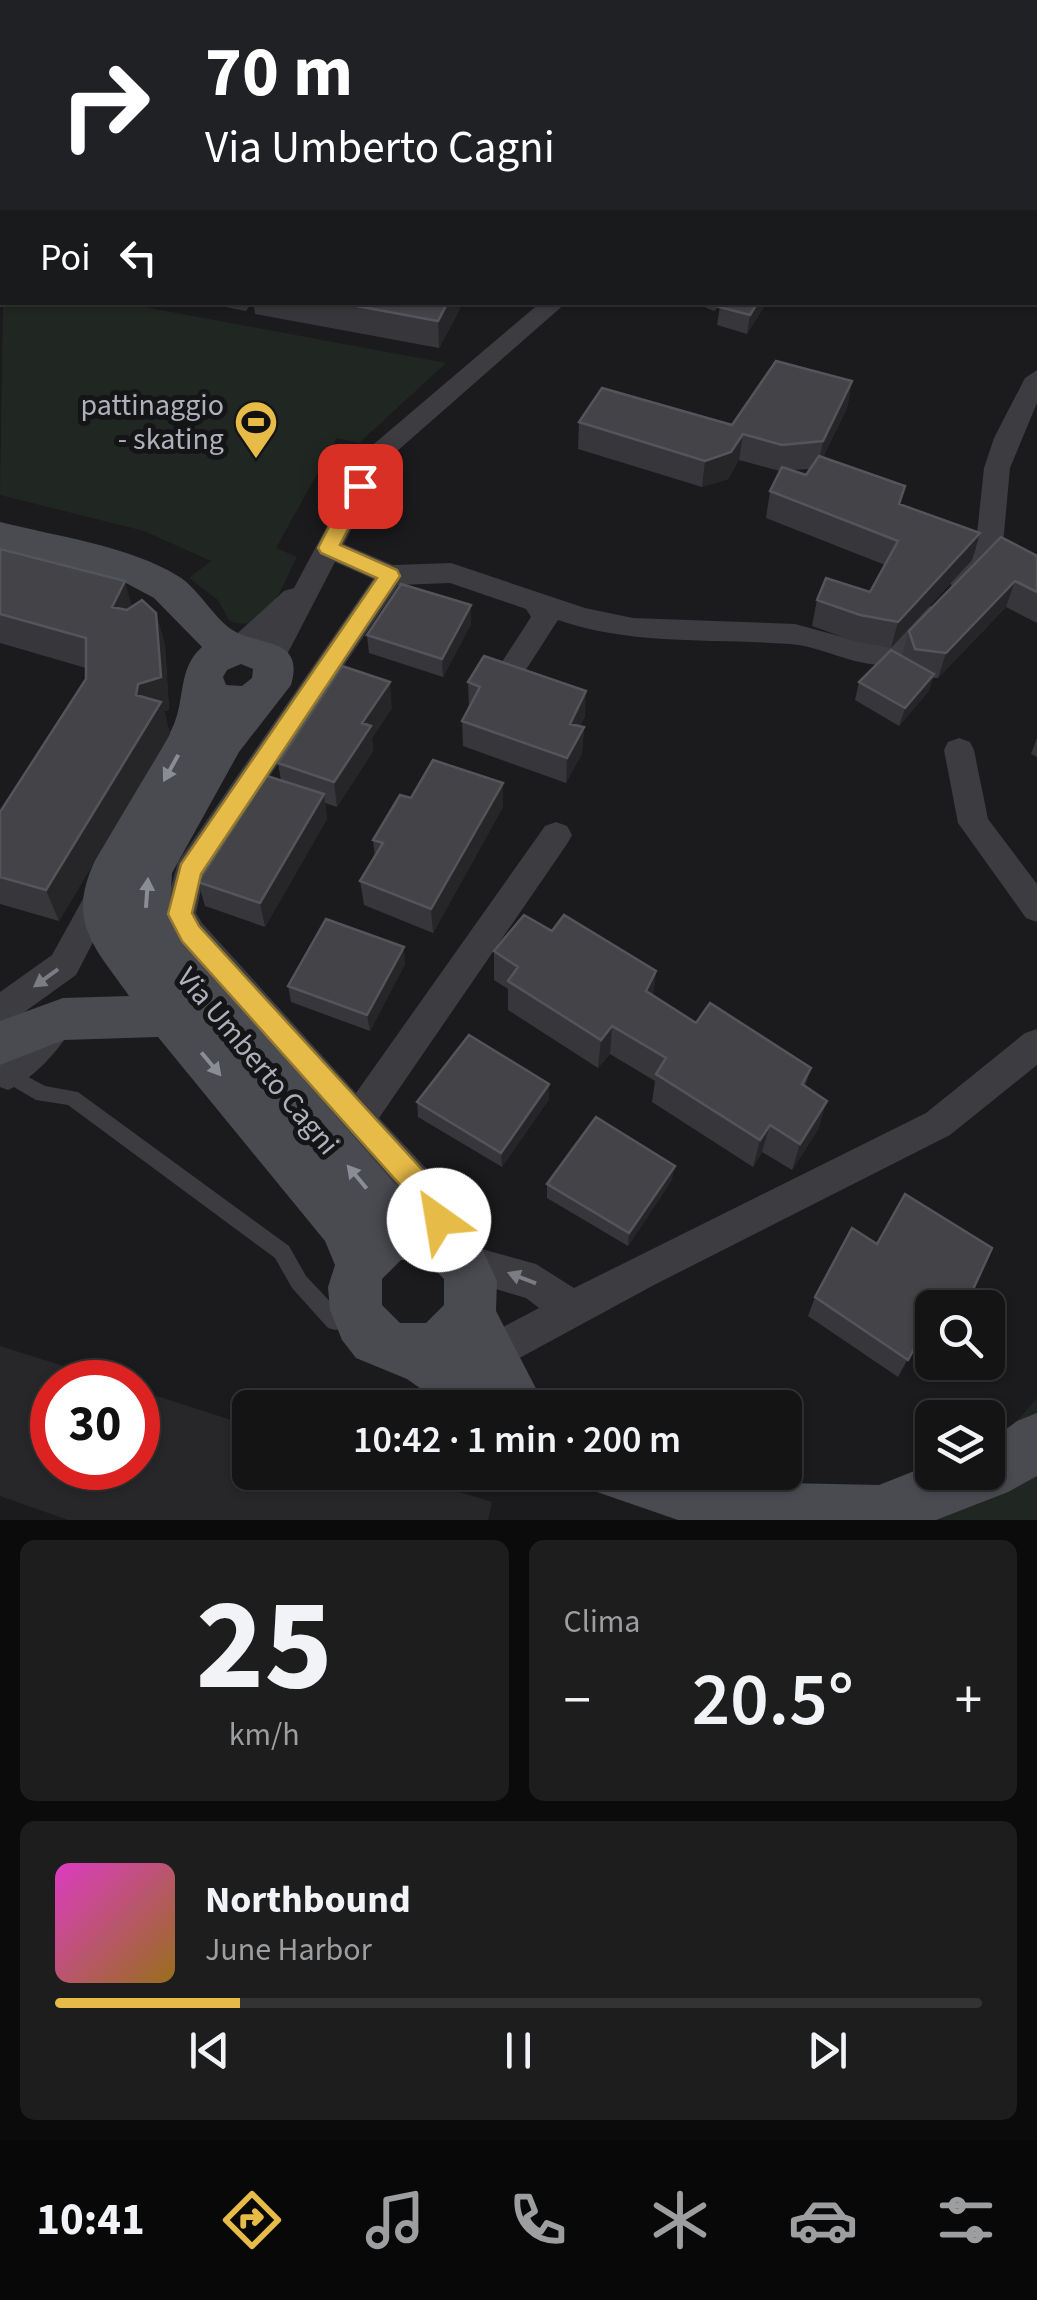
<!DOCTYPE html>
<html lang="it">
<meta charset="utf-8">
<style>
body{margin:0;font-family:"Source Sans 3",sans-serif;background:#1d1d1e;color:#f1f3f6;height:100vh;display:flex;flex-direction:column;font-size:38px;white-space:nowrap}
*{box-sizing:border-box;margin:0}
p{font-size:32px;color:#9d9ea0}
.icon{flex:none;width:55px;height:55px;fill:none;stroke:currentColor;stroke-width:2;stroke-linecap:round;stroke-linejoin:round}
.map{position:relative;height:1520px;overflow:hidden}
.drawer{display:flex;flex-direction:column;gap:20px;padding:20px;background:#0b0b0c;flex:1}
.drawer>*{flex:none}
.top-card{position:absolute;left:0px;top:0px;width:1038px;height:305px;box-shadow:0 2px 8px #0004,0 0 0 2px #333334;background:#202124;color:#fff;overflow:hidden}
.controls{position:absolute;left:915px;top:1290px;display:grid;gap:20px}
.controls a{display:grid;place-items:center;width:90px;height:90px;border-radius:15px;background:#141415;box-shadow:0 2px 8px #0004,0 0 0 2px #333334;font-size:50px}
.speed{position:absolute;left:30px;top:1360px;display:flex;gap:20px;font-size:50px;font-weight:700;text-align:center}
.speed>*{display:grid;place-content:center;width:130px;height:130px;border-radius:50%;background:#141415;box-shadow:0 2px 8px #0004,0 0 0 2px #333334;line-height:1}
.speed .limit{border:15px solid #d22;background:#fff;color:#111}
.pin{position:absolute;display:grid;place-items:center;width:85px;height:85px;color:#fff;margin:-42px;border-radius:20px;box-shadow:0 5px 15px #0006}
.me{position:absolute;width:110px;margin:-55px;rotate:328deg;stroke-linejoin:round;filter:drop-shadow(0 0 8px #0008)}
.turn{display:flex;align-items:center;gap:35px;height:210px;padding:0 40px;font-size:45px}
.turn .icon{width:130px;height:130px;stroke-width:2.5}
.turn b{display:block;font-size:70px;line-height:85px}
.then{display:flex;align-items:center;height:95px;padding:0 40px;background:#0003;gap:20px;font-size:38px}
.big{font-size:75px;font-weight:600;line-height:1.1}
.drawer .card{flex:1;display:flex;flex-direction:column;justify-content:center;gap:15px;min-width:0;padding:0 35px;border-radius:15px;background:#1d1d1e}
.drawer .dial{align-items:center;gap:0}
.dial b{font-size:130px;line-height:1}
.song{display:flex;align-items:center;gap:30px}
.cover{width:120px;height:120px;border-radius:15px;background:linear-gradient(135deg,hsl(310 70% 55%),hsl(40 70% 35%))}
.played{height:10px;border-radius:5px;background:linear-gradient(90deg,#e7bb48 20%,#333334 20%)}
.keys{display:flex;justify-content:space-around;direction:ltr}
.heat{display:flex;justify-content:space-between;align-items:center;font-size:55px;direction:ltr}
.drawer .tiles{flex:1;display:grid;gap:20px;grid-template-columns:1fr 1fr}
.card:last-child{grid-column:span 2}
.trip{position:absolute;left:232px;top:1390px;width:570px;height:100px;border-radius:15px;background:#141415;box-shadow:0 2px 8px #0004,0 0 0 2px #333334;font-weight:600;line-height:100px;text-align:center}
.tab-bar{display:flex;height:160px;justify-content:space-around;align-items:center;background:#080808;color:#9d9ea0}
.tab-bar .icon{width:70px;height:70px}
.tab-bar .selected{color:#e7bb48}
.tab-bar b{font-size:45px;color:#f1f3f6}
.map>svg:first-child{display:block}
.built{fill:#272629}
.green{fill:#202722}
.lines{fill:none;stroke-linecap:round;stroke-linejoin:round}
.lane{fill:#3c3c41;fill-rule:evenodd}
.street{fill:#3c3c41;fill-rule:evenodd}
.secondary{fill:#4a4b51;fill-rule:evenodd}
.wall{fill:#37363a;fill-rule:evenodd}
.shaded-wall{fill:#262528}
.building{fill:#444348;stroke:#54555a;stroke-width:2.5}
.oneway{fill:#8b8d96}
.oneway2{fill:#7b7c84}
.route{fill:#e7bb48;stroke:#967a2f;stroke-width:2.5}
.labels{text-anchor:middle;stroke-width:10;stroke-linejoin:round;paint-order:stroke}
.poi-label{font-size:30px;fill:#aeb1bb;stroke:#151517;text-anchor:end}
.street-label{font-size:30px;fill:#aeb1bb;stroke:#151517}
</style>
<div class="map">
<svg width="1037" height="1520" viewBox="0 0 1037 1520">
<rect width="100%" height="100%" fill="#1b1a1c"/>
<path class="built" d="M0,1346L114,1382H52V1468H138V1390L250,1426V1472L398,1473L492,1502L488,1520H68L0,1496Z"/>
<path class="green" d="M3,302L123,303L446,363L359,443L337,438L276,548L297,557C284,581 266,639 229,620L218,600L189,578L211,561L144,531L0,495Z
M1037,1398V1520H929L988,1472V1454Z"/>
<g class="lines">
<path class="lane" d="M8,1066L45,1086L78,1092L289,1246L306,1276L339,1311L353,1309L360,1311L362,1318L360,1325L335,1330L328,1328L292,1288L275,1258L68,1105L36,1100L2,1080L0,1073L2,1068Z"/>
<path class="street" d="M0,74H2V86H0Z
M1037,223V241L1035,242V224Z
M1035,260L1037,261V281H1035Z
M541,302H567L387,460L344,544L393,565L451,563L585,608L633,618L795,624L854,640L887,643C902,627 919,600 942,607L946,614L904,662C865,674 828,647 790,644C711,638 633,646 558,620L520,679L510,682L500,679L496,671L531,617L526,609L450,583L398,585L204,874L196,913L202,923L356,1093L545,826L556,822L567,826L572,835L567,844L379,1118L441,1184L467,1245L536,1264L574,1288L926,1113L1025,1033L1037,1029V1065L950,1135L654,1285L488,1375L474,1370L469,1356L474,1342L539,1308L526,1298L452,1276L447,1262L436,1258L415,1208L180,943L164,914L178,862L373,579L335,562L280,668L270,671L260,668L256,660L266,641C254,652 246,662 229,657L225,649L229,641L284,591L294,588L368,449Z
M1037,370V403L1010,468L1002,555L973,588H953L949,581L975,552L984,468L994,438L1025,378Z
M959,738L970,742L974,750L988,819L1037,884V922L1026,918L958,823L944,750L948,742Z
M105,875L116,879L121,888L76,975L12,1021L0,1026V992L52,955L94,879Z
M55,1012L67,1016L72,1027C61,1049 31,1081 8,1090L0,1087V1059L43,1016Z"/>
<path class="secondary" d="M0,522C55,536 130,546 178,576C201,590 216,624 240,634C266,645 304,641 291,685L239,752L172,873L170,907L176,932L395,1184L477,1238L497,1281L496,1311L546,1408H448L407,1379L356,1358L342,1340L330,1310L328,1287L335,1265L325,1241L158,1037L64,1040L0,1065V1021L63,998L129,996C112,970 84,942 83,909C80,856 153,775 174,724C185,698 178,668 202,647L154,598L126,583L0,548ZM241,664L253,669L252,678L242,686L226,685L223,677L227,670ZM401,1260H425L444,1279V1305L426,1323H400L382,1305V1279Z
M1037,1413V1476L1008,1492L936,1520H678L597,1492L589,1472H708L739,1482L879,1485L932,1464V1472H988V1443L1017,1421Z"/>
</g>
<path class="wall" d="M0,148H2V213L0,216Z
M200,302H252L246,311Z
M253,302H459L460,309L439,348L255,314Z
M692,302H767L747,334L717,325L720,306L714,311Z
M852,381L847,408L823,457L900,504L980,533L972,560L891,648L854,641L812,626L817,600L870,592L885,565L766,518L770,491L780,471L739,460L728,479L702,487L578,449L579,422L732,425ZM811,469L806,475L791,470Z
M0,549L132,606L156,613L165,646L169,710L164,711L170,734L59,921L0,904V812L86,679V668L0,643Z
M1037,556V623L1006,607L938,678H933L928,692L899,726L855,700L859,682L902,656L909,631Z
M471,624L443,677L369,653L367,635Z
M468,682L585,716L580,726L584,727L582,753L566,783L463,746L462,721L469,708Z
M392,708L372,738L373,751L337,807L325,803L327,819L265,927L205,906L198,882L281,781L278,763Z
M1037,738V757L1031,754Z
M503,783V807L433,933L364,905L360,881L375,857L373,840L411,798Z
M552,931L656,971L653,995L696,1023L811,1068L805,1086L819,1128L792,1170L762,1152L753,1167L652,1102L655,1081L610,1054L598,1068L508,1010V989L494,980V951Z
M405,964L370,1031L291,1002L288,986Z
M549,1084V1099L502,1167L418,1117L417,1102Z
M672,1180L628,1246L547,1198V1184Z
M852,1228L965,1308H932V1315L898,1377L808,1316L815,1297Z"/>
<path class="shaded-wall" d="M2,239V276L0,279V242Z
M448,302H459L460,309L439,348L438,321Z
M758,302H767L747,334L750,315Z
M852,381L847,408L818,468L823,441Z
M743,434L739,460L728,479L702,487L705,461Z
M980,533L972,560L891,648L898,622Z
M125,581L134,614L112,607Z
M1015,581L1006,607L938,678L946,653Z
M471,605V624L443,677L442,659Z
M156,613L165,646L169,710L164,711L170,734L59,921L46,890L136,695Z
M934,674L928,692L899,726L905,708Z
M390,682L392,708L372,738L373,751L337,807L334,782L362,723Z
M586,691L585,716L569,749L570,724Z
M584,727L582,753L566,783L567,758Z
M503,783V807L433,933L431,909Z
M324,794L327,819L265,927L260,903Z
M404,947L405,964L370,1031L367,1015Z
M656,971L653,1000L646,991Z
M612,1026L610,1054L598,1068L601,1040Z
M549,1084V1099L502,1167L501,1153Z
M827,1101L819,1128L792,1170L800,1144Z
M770,1125L762,1152L753,1167L760,1140Z
M675,1166L672,1180L628,1246L629,1233Z"/>
<path class="building" d="M0,148H2V186L0,185Z
M0,220H2V239L0,242Z
M335,302H448L438,321Z
M721,302H758L750,315L719,307Z
M776,361L852,381L823,441L782,445L743,434L731,452L705,461L579,422L602,388L732,425Z
M819,456L905,486L899,504L980,533L898,622L860,615L817,600L826,578L870,592L898,541L770,491L782,467L806,475Z
M1001,537L1037,556V592L1015,581L946,653L915,649L909,631Z
M0,549L125,581L112,607L127,610L142,600L156,613L161,677L138,684L136,695L161,702L46,890L0,877V812L86,679V638L0,614Z
M401,584L471,605L442,659L367,635Z
M891,650L934,674L905,708L859,682Z
M484,656L586,691L570,724L584,727L567,758L462,721L480,687L468,682Z
M342,666L390,682L362,723L371,726L334,782L278,763Z
M433,760L503,783L431,909L360,881L383,843L373,840L400,795L411,798Z
M267,776L324,794L260,903L198,882Z
M524,915L552,931L564,915L656,971L646,991L696,1023L710,1003L811,1068L802,1084L827,1101L800,1144L770,1125L760,1140L656,1074L666,1058L612,1026L601,1040L508,981L518,967L494,951Z
M326,919L404,947L367,1015L288,986Z
M469,1035L549,1084L501,1153L417,1102Z
M596,1117L675,1166L629,1233L547,1184Z
M905,1194L992,1248L965,1307L944,1295L937,1308H932V1315L908,1360L815,1297L852,1228L877,1244Z"/>
<defs><path id="oneway-solid" d="M-6-.8H1V-3.2L6.5 0L1 3.2V.8H-6Z" transform="scale(2.5)"/></defs>
<g class="oneway">
<use href="#oneway-solid" transform="translate(171 768) rotate(119)"/>
<use href="#oneway-solid" transform="translate(147 893) rotate(-86)"/>
<use href="#oneway-solid" transform="translate(211 1064) rotate(50)"/>
<use href="#oneway-solid" transform="translate(357 1177) rotate(-130)"/>
</g>
<g class="oneway2">
<use href="#oneway-solid" transform="translate(46 978) rotate(144)"/>
<use href="#oneway-solid" transform="translate(522 1278) rotate(-159)"/>
</g>
<path class="route" d="M360,479L370,486L340,545L397,570L400,576L201,874L192,913L199,926L438,1187L453,1220L449,1230L439,1234L429,1230L418,1205L182,941L168,914L181,864L377,578L321,553L318,548L353,481Z"/>
<defs>
<g id="stadium-pin" transform="scale(2.25)"><path d="M0 17L-7.5 6A9.5 9.5 0 1 1 7.5 6Z" fill="#e7bb48" stroke="#151517"/><path d="M0-5a6.5 5 0 1 0 0 10a6.5 5 0 1 0 0-10ZM-3.5-1.8h7v3.6h-7Z" fill="#111"/></g>
</defs>
<g fill-rule="evenodd">
<use href="#stadium-pin" x="256" y="422"/>
</g>
<g class="labels">
<g class="poi-label">
<text x="224" y="415">pattinaggio<tspan x="224" dy="34">- skating</tspan></text>
</g>
<g class="street-label">
<text transform="translate(258 1061) rotate(50)" y="10">Via Umberto Cagni</text>
</g>
</g>
</svg>
<div class="controls">
<a><svg class="icon" aria-label="search" viewBox="0 0 24 24"><circle cx="10" cy="10" r="6"/><path d="M15 15l6 6"/></svg></a>
<a><svg class="icon" aria-label="layers" viewBox="0 0 24 24"><path d="M12 4l9 5-9 5-9-5zM3 14l9 5 9-5"/></svg></a>
</div>
<div class="speed"><div class="limit">30</div></div>
<div class="pin" style="left:360px;top:486px;background:#d93025"><svg class="icon" aria-label="arrive" viewBox="0 0 24 24"><path d="M6 21V4h12l-3 4 3 4H6"/></svg></div>
<svg class="me" style="left:439px;top:1220px" viewBox="-20 -20 40 40"><circle r="19" fill="#fff"/><path d="M0-13L10 11 0 6-10 11z" fill="#e7bb48"/></svg>
<div class="trip">10:42 · 1 min · 200 m</div>
<div class="top-card">
<div class="turn"><svg class="icon" aria-label="right" viewBox="0 0 24 24"><path d="M7 20v-9h11M14 6l5 5-5 5"/></svg><div><b>70 m</b>Via Umberto Cagni</div></div>
<div class="then">Poi<svg class="icon" aria-label="left" viewBox="0 0 24 24"><path d="M17 20v-9H6M10 6l-5 5 5 5"/></svg></div>
</div>
</div>
<section class="drawer">
<div class="tiles">
<div class="card dial"><b>25</b><p>km/h</p></div>
<div class="card"><p>Clima</p>
<div class="heat"><a>−</a><b class="big">20.5°</b><a>+</a></div>
</div>
<div class="card">
<div class="song"><i class="cover"></i><div><b>Northbound</b><p>June Harbor</p></div></div>
<div class="played"></div>
<div class="keys"><svg class="icon" aria-label="previous" viewBox="0 0 24 24"><path d="M18 5L8 12l10 7zM5 5v14"/></svg><svg class="icon" aria-label="pause" viewBox="0 0 24 24"><path d="M8 5v14M16 5v14"/></svg><svg class="icon" aria-label="next" viewBox="0 0 24 24"><path d="M6 5l10 7-10 7zM19 5v14"/></svg></div>
</div>
</div>
</section>
<nav class="tab-bar">
<b>10:41</b>
<svg class="icon selected" aria-label="directions" viewBox="0 0 24 24"><path d="M12 3l9 9-9 9-9-9zM9 14v-3h6M13 9l2 2-2 2"/></svg>
<svg class="icon" aria-label="music" viewBox="0 0 24 24"><path d="M9 18V5l10-2v13"/><circle cx="6" cy="18" r="3"/><circle cx="16" cy="16" r="3"/></svg>
<svg class="icon" aria-label="phone" viewBox="0 0 24 24"><path d="M5 4h4l2 5-3 2q2 4 5 5l2-3 5 2v4C11 20 4 13 5 4z"/></svg>
<svg class="icon" aria-label="climate" viewBox="0 0 24 24"><path d="M12 3v18M4 7l16 10M4 17L20 7"/></svg>
<svg class="icon" aria-label="car" viewBox="0 0 24 24"><path d="M5 17H2v-5l4-1 3-4h7l3 4 3 1v5h-3M9 17h6M6 11h13"/><circle cx="7" cy="17" r="2"/><circle cx="17" cy="17" r="2"/></svg>
<svg class="icon" aria-label="filters" viewBox="0 0 24 24"><path d="M4 7h16M4 17h16"/><circle cx="9" cy="7" r="2"/><circle cx="15" cy="17" r="2"/></svg>
</nav>
